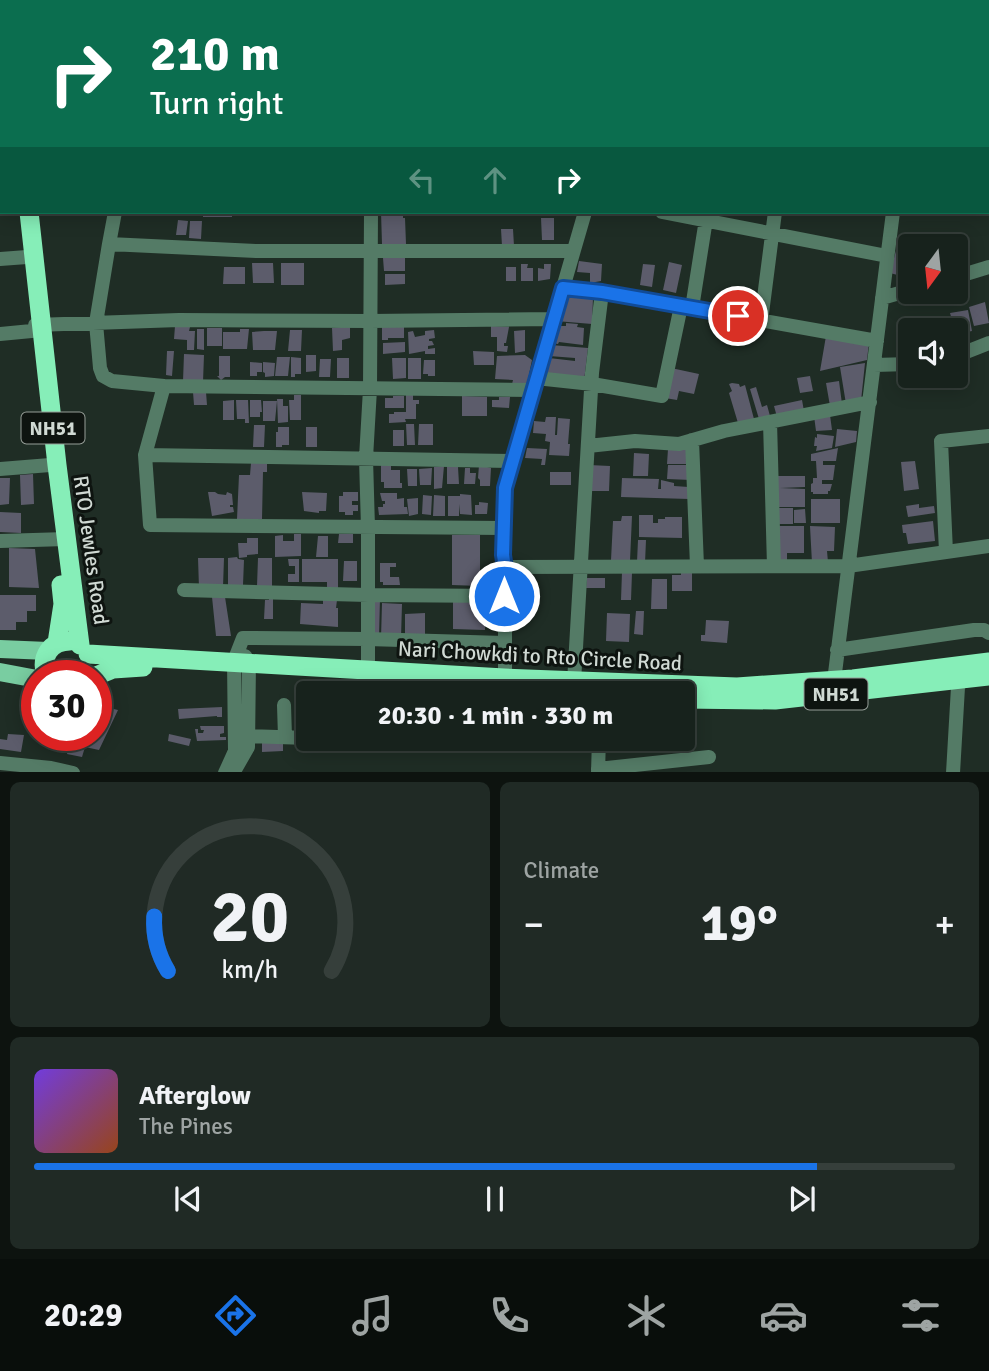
<!DOCTYPE html>
<meta charset="utf-8">
<style>
body{margin:0;font-family:Signika,sans-serif;background:#202a25;color:#f1f3f6;height:100vh;display:flex;flex-direction:column;font-size:26px;white-space:nowrap}
*{box-sizing:border-box;margin:0}
p{font-size:23px;color:#9ea4a3}
.icon{flex:none;width:38px;height:38px;fill:none;stroke:currentColor;stroke-width:2;stroke-linecap:round;stroke-linejoin:round}
.map{position:relative;height:772px;overflow:hidden}
.side{display:flex;flex-direction:column;gap:10px;padding:10px;background:#0d130f;flex:1}
.side>*{flex:none}
.top-card{position:absolute;left:0px;top:0px;width:990px;height:214px;box-shadow:0 4px 18px #0003,0 0 0 2px #363f3b;background:#0b6e4f;color:#fff;overflow:hidden}
.needle{width:46px;rotate:195deg}
.tools{position:absolute;left:898px;top:234px;display:grid;gap:14px}
.tools a{display:grid;place-items:center;width:70px;height:70px;border-radius:7px;background:#17221c;box-shadow:0 4px 18px #0003,0 0 0 2px #363f3b;font-size:35px}
.speed{position:absolute;left:21px;top:660px;display:flex;gap:14px;font-size:35px;font-weight:700;text-align:center}
.speed>*{display:grid;place-content:center;width:91px;height:91px;border-radius:50%;background:#17221c;box-shadow:0 4px 18px #0003,0 0 0 2px #363f3b;line-height:1}
.speed .limit{border:10px solid #d22;background:#fff;color:#111}
.pin{position:absolute;display:grid;place-items:center;width:60px;height:60px;color:#fff;margin:-30px;border:4px solid #fff;border-radius:50%;box-shadow:0 2px 7px #0007}
.me{position:absolute;width:77px;margin:-38px;rotate:0deg;stroke-linejoin:round;filter:drop-shadow(0 0 5px #0008)}
.turn{display:flex;align-items:center;gap:24px;height:147px;padding:0 35px;font-size:32px}
.turn .icon{width:91px;height:91px;stroke-width:2.5}
.turn b{display:block;font-size:49px;line-height:60px}
.lanes{display:flex;align-items:center;height:66px;padding:0 35px;background:#0003;justify-content:center;gap:35px;direction:ltr}
.lanes .off{opacity:.35}
.big{font-size:52px;font-weight:700;line-height:1.1}
.side .tile{flex:1;display:flex;flex-direction:column;justify-content:center;gap:10px;min-width:0;padding:0 24px;border-radius:10px;background:#202a25}
.side .dial{align-items:center;gap:0}
.dial svg{height:182px;overflow:visible;fill:none;stroke:#363f3b;stroke-width:7;stroke-linecap:round;text-anchor:middle}
.dial text{fill:#f1f3f6;stroke:none}
.song{display:flex;align-items:center;gap:21px}
.cover{width:84px;height:84px;border-radius:10px;background:linear-gradient(135deg,hsl(260 70% 55%),hsl(20 70% 35%))}
.played{height:7px;border-radius:4px;background:linear-gradient(90deg,#1a73e8 85%,#363f3b 85%)}
.keys{display:flex;justify-content:space-around;direction:ltr}
.heat{display:flex;justify-content:space-between;align-items:center;font-size:38px;direction:ltr}
.side .tiles{flex:1;display:grid;gap:10px;grid-template-columns:1fr 1fr}
.tile:last-child{grid-column:span 2}
.trip{position:absolute;left:296px;top:681px;width:399px;height:70px;border-radius:7px;background:#17221c;box-shadow:0 4px 18px #0003,0 0 0 2px #363f3b;font-weight:700;line-height:70px;text-align:center}
.menu{display:flex;height:112px;justify-content:space-around;align-items:center;background:#090e0b;color:#9ea4a3}
.menu .icon{width:49px;height:49px}
.menu .selected{color:#1a73e8}
.menu b{font-size:32px;color:#f1f3f6}
.map>svg:first-child{display:block}
.building{fill:#5c5c6b}
.lines{fill:none;stroke-linecap:round;stroke-linejoin:round}
.minor{stroke:#547b66;stroke-width:14}
.major{stroke:#79cda1;stroke-width:18}
.highway{stroke:#86eeb8;stroke-width:19}
.route-casing{stroke:#114b97;stroke-width:18}
.route{stroke:#1a73e8;stroke-width:12}
.labels{text-anchor:middle;stroke-width:6;stroke-linejoin:round;paint-order:stroke}
.shield{fill:#0e1410;stroke:#969e98;stroke-width:2}
.shield-label{font-size:19px;font-weight:bold;fill:#d0d9d3}
.street-label{font-size:21px;fill:#d0d9d3;stroke:#0e1410}
</style>
<div class="map">
<svg width="989" height="773" viewBox="0 0 989 773">
<rect width="100%" height="100%" fill="#1f2d25"/>
<path class="building" d="M203,212H232V217H203Z
M381,212H403V218H405L406,244H382Z
M541,218H554V240H542Z
M178,220L188,221L186,235H176Z
M190,221H202L201,239L189,238Z
M501,229H513L514,246H502Z
M897,247L910,250L905,277L890,273Z
M383,258H405V271H384Z
M579,261L602,264L601,281L590,283V273L577,272Z
M669,262L682,265L676,293L663,290Z
M252,263H273L274,283H253Z
M281,263H304V285H281Z
M521,264H528L527,268H533V281H521Z
M544,264H551L550,279L538,281V268L544,269Z
M643,264L655,265L652,287L640,285Z
M224,267H245V284H223Z
M506,267H516V281H506Z
M385,274H405V284L385,285Z
M564,295L593,298L592,324L556,321Z
M985,302L989,323L974,326L969,307Z
M968,310L972,331L956,334L950,313Z
M949,320L951,331H935L932,324Z
M566,323L578,324L577,327L584,328L583,345L559,342L558,344L551,343L555,326H566Z
M175,326L190,327L189,331H195L194,350H187V340L174,339Z
M350,326V338L342,340V350L333,351L332,328Z
M382,326L404,327V338H388V340H382Z
M491,326L509,327L506,343H504V346H508L507,352L497,351V337H491Z
M207,328H222V346H207Z
M197,329H204V350L197,349Z
M240,329H249L247,349H223V332H240Z
M290,330H302L301,351H288Z
M434,330L435,338L429,339V341H432L434,345L428,346V349L435,348V354H425V351L409,354L408,332L413,331L415,337L425,335V331Z
M525,330V351L515,353L514,331Z
M264,331H277L275,350H253L252,332Z
M826,336L869,342L867,360L820,371Z
M405,342V352L383,354V343Z
M551,345L588,348L584,381L546,376L549,358L575,361V358L549,356Z
M167,351H174L172,376L166,375Z
M473,351L494,352V365H474Z
M184,354L204,355L203,382L183,381Z
M306,355H316V371L306,372Z
M525,355L532,360L527,384H512L513,380L495,379L497,356Z
M219,356H230V377H225L221,380L217,376H219Z
M277,357H290L288,376H275Z
M291,357L301,358V374H295V377H291Z
M337,358H349V378H337Z
M392,358H406V378L393,379Z
M408,358H421V379H408Z
M320,359H331L330,377H319Z
M424,360H435V376H428V374H423Z
M250,362L262,363V372H257V376H250Z
M263,362L275,363L274,376L265,377V373L263,372Z
M865,363L861,401L846,404L840,367Z
M671,368L699,374L694,394L679,391L677,400L665,398Z
M810,376L813,391L800,393L797,378Z
M839,381L842,404L830,406L826,383Z
M732,383L739,384L740,387L745,385L754,419L738,423L729,393L732,391L729,384Z
M756,387L762,407L767,405L770,416L759,419L750,389Z
M193,392H206L207,405H194Z
M406,394H413V400H419V404H416V419H405L406,422L389,423V414H394V412H406Z
M294,395H301V420H290L289,400H294Z
M393,396H404V408H385V398H393Z
M462,396L487,397V416H462Z
M499,397H510L509,408L492,407V400H499Z
M277,399H283V406H288V422L278,423Z
M234,400V420H223V401Z
M236,400H248L249,423H245V419H237Z
M250,400H261L262,412H260V417H250Z
M802,400L804,411L777,417L774,406Z
M263,401H277L275,421H263Z
M830,415L832,430L816,431L814,416Z
M546,417H556L555,435H557L558,418L570,419L568,444H570L569,456L549,455L550,442L545,441L546,434L533,433L534,421L545,422Z
M406,424H414L415,445H407Z
M419,424H433V445H418Z
M254,425H265L264,447H253Z
M278,427H289V445H282V447H276V432H278Z
M306,427H317V447H306Z
M837,429L857,431L856,442L835,447Z
M393,430H404V446H393Z
M817,434L834,436L832,448L816,451L817,446H814L815,437L817,438Z
M527,448L547,449L545,465H541L542,459L525,458Z
M838,448L836,461H823V465H835L833,480H822V484H832L830,491H828V494H813V492H811V484L813,483V478H817L816,461H811V454Z
M668,449H692V464H667Z
M634,453L649,454L648,476H633Z
M267,461V472H263L262,519H237L239,475H250L251,463Z
M915,461L919,489L904,491L901,462Z
M381,464L391,465V470H400V483H402V488H384V482H381Z
M479,465L491,468L490,486H480V480L478,478Z
M589,465L610,466L609,491H588Z
M668,465H691V480L667,479Z
M444,466L442,488L434,489V467Z
M447,466L458,467L459,484H447Z
M432,468L431,485H420L419,469Z
M465,468H470V473H476L475,484H464Z
M407,469H417V486H408Z
M550,472H571V485H550Z
M33,474L34,504L21,505L20,475Z
M776,476H805V487L780,488L805,489V507H777Z
M0,478H10L9,504L0,505Z
M622,478L659,479L658,489H661V480L674,483V486L689,487V499L621,497Z
M208,492H215L218,494L226,495L227,492L232,494L233,505H230V507H233L234,512L212,516Z
M302,492L327,493L326,511H319V513L304,511Z
M343,492H358V501H352V505H358V511H353V515H345V512H339V496H343Z
M380,493H397V499L404,498V507H407L408,514L379,515L378,507H383V504H385V501H382Z
M460,494L471,495L472,515L460,514L459,504V516H448V496H460Z
M423,495L432,496L431,515L422,514Z
M434,495L445,496V516H433Z
M418,498V514L409,516L407,499Z
M811,499H840V523H811Z
M479,502L488,503L487,514H475V505H479Z
M919,504V508L934,506L935,513L908,517L906,506Z
M778,508H793V524H778Z
M805,509L806,523H794V510Z
M0,512L21,513V533L0,532Z
M639,515H653V523H658V519H665V517H682V538L639,537Z
M622,516H632L630,561L611,560L613,521H621Z
M933,521L935,541L908,544L906,533H903L902,525Z
M774,526H804V553H787V562H775Z
M810,526L835,527L834,551H827L828,562L812,563Z
M294,534H301V556L275,557V536L283,535V541H294Z
M339,534H353V543H338Z
M452,535H480V586L452,585Z
M318,536H328V557H316Z
M247,538H258V554L247,555V557L239,558L238,543H247Z
M638,540H646L645,563L637,562Z
M9,548L35,549L39,588L9,587Z
M237,557L238,559L244,560L243,585H228V558Z
M198,558H224L223,587L199,588Z
M258,558H272V586H257Z
M288,559H299V582H288V574H295V566H289Z
M302,559H338V588H327V582H302Z
M344,561H357V581H343Z
M380,563H396V567H390V577H399L400,585H383V582H380Z
M622,572L632,573L631,600H621Z
M681,573H692V591H672V575H681Z
M587,578H605V588H586Z
M652,579H667V609H651Z
M0,595H36V611H27V622H16V630H0Z
M212,597H225L231,636H216Z
M269,598H273V619H264L265,600H269Z
M373,598H380L379,638H373Z
M323,600H337L336,608H338V627L300,624L301,603L323,604Z
M453,601H481L486,604L485,630L453,629Z
M382,603L402,604L401,638H381Z
M636,611H644L643,635L634,634Z
M425,613V636H405V614Z
M607,613L630,614L629,642L606,641Z
M706,620L729,621L727,643L701,641V635H705Z
M96,705L118,710L99,750L85,747L82,757L67,754L72,735H96Z
M222,707V717H217V716L179,719L178,709Z
M200,726H224V733L220,734V737H226V740L197,741L195,729H198V733H203L204,730H201Z
M8,734L24,735L21,752L0,749V739L7,740Z
M169,734L191,739L189,746L168,741Z
M283,739V751L262,752V740Z"/>
<g class="lines">
<path class="minor" d="M372,0V2
M785,0L786,2
M916,0L925,1
M74,1V2
M209,2L210,0
M499,2V0
M538,2L539,0
M633,2V0
M686,2V0
M714,2V0
M857,2L862,0
M973,2L974,0
M0,106L2,105
M0,182H2
M662,212L887,256
M109,244L115,212
M0,259L27,257
M956,277L989,267
M563,288L602,292L592,373L574,682
M602,292L877,341
M882,298L910,290
M692,308L707,213
M761,321L775,212
M35,325L179,320L370,321L554,319
M0,334L42,330
M956,356L989,343
M874,365L910,364
M536,378L592,384L662,396L681,306
M164,386L112,381L103,376L100,368L96,323L109,244L256,251H573
M770,422L774,566
M692,440L697,566
M588,446L635,441L679,444L724,431L870,402
M145,455L164,386L533,390
M0,469L50,465
M504,528L150,525L145,455L513,461
M0,541L66,539
M946,552L941,441L989,436
M505,567L848,566L989,546
M184,590L368,595L504,596
M837,650L974,630H984L989,633
M368,682V528L366,458L370,389L371,212
M833,689L893,212
M505,691V567L503,555L505,488L585,212
M284,705L285,737
M248,736L308,738
M0,763L51,768L73,773
M236,768L248,747L249,662L245,656
M598,769L709,757
M225,773L235,751L234,661L243,638L367,639L504,643
M598,773L599,738
M953,773L959,670"/>
<path class="major" d="M0,649L48,651
M0,672L37,679"/>
<path class="highway" d="M0,9L2,24
M29,212L57,465L80,645
M57,643L63,604L61,585
M88,654L504,678L737,687L853,679L989,662
M46,676C40,657 50,641 70,641
M96,676L113,669L143,667
M682,699L775,700L989,676"/>
</g>
<g class="lines">
<g class="route-casing">
<path id="route" d="M504,596L505,568L503,555L505,488L563,288L602,292L738,316"/>
</g>
<use href="#route" class="route"/>
</g>
<g class="labels">
<g class="shield">
<rect x="21.5" y="412.5" width="63" height="31" rx="5"/>
<rect x="804.5" y="678.5" width="63" height="31" rx="5"/>
</g>
<g class="shield-label">
<text x="53" y="435">NH51</text>
<text x="836" y="701">NH51</text>
</g>
<g class="street-label">
<text transform="translate(91 550) rotate(82)" y="7">RTO Jewles Road</text>
<text transform="translate(540 656) rotate(3)" y="7">Nari Chowkdi to Rto Circle Road</text>
</g>
</g>
</svg>
<div class="tools">
<a><svg class="needle" viewBox="-14 -14 28 28"><path d="M0-13l5 13h-10z" fill="#e53935"/><path d="M0 13l5-13h-10z" fill="#9ea4a3"/></svg></a>
<a><svg class="icon" aria-label="sound" viewBox="0 0 24 24"><path d="M4 9h4l5-4v14l-5-4H4zM17 9q2 3 0 6"/></svg></a>
</div>
<div class="speed"><div class="limit">30</div></div>
<div class="pin" style="left:738px;top:316px;background:#d93025"><svg class="icon" aria-label="arrive" viewBox="0 0 24 24"><path d="M6 21V4h12l-3 4 3 4H6"/></svg></div>
<svg class="me" style="left:504px;top:596px" viewBox="-20 -20 40 40"><circle r="17" fill="#1a73e8" stroke="#fff" stroke-width="3"/><path d="M0-11L8 9 0 5-8 9z" fill="#fff"/></svg>
<div class="trip">20:30 · 1 min · 330 m</div>
<div class="top-card">
<div class="turn"><svg class="icon" aria-label="right" viewBox="0 0 24 24"><path d="M7 20v-9h11M14 6l5 5-5 5"/></svg><div><b>210 m</b>Turn right</div></div>
<div class="lanes"><svg class="icon off" aria-label="left" viewBox="0 0 24 24"><path d="M17 20v-9H6M10 6l-5 5 5 5"/></svg><svg class="icon off" aria-label="ahead" viewBox="0 0 24 24"><path d="M12 20V5M6 11l6-6 6 6"/></svg><svg class="icon" aria-label="right" viewBox="0 0 24 24"><path d="M7 20v-9h11M14 6l5 5-5 5"/></svg></div>
</div>
</div>
<section class="side">
<div class="tiles">
<div class="tile dial"><svg viewBox="0 0 100 80">
<path d="M14 69A42 42 0 1 1 86 69"/>
<path d="M14 69A42 42 0 0 1 8 45" stroke="#1a73e8"/>
<text x="50" y="56" font-size="32" font-weight="700">20</text>
<text x="50" y="72" font-size="11">km/h</text>
</svg></div>
<div class="tile"><p>Climate</p>
<div class="heat"><a>−</a><b class="big">19°</b><a>+</a></div>
</div>
<div class="tile">
<div class="song"><i class="cover"></i><div><b>Afterglow</b><p>The Pines</p></div></div>
<div class="played"></div>
<div class="keys"><svg class="icon" aria-label="previous" viewBox="0 0 24 24"><path d="M18 5L8 12l10 7zM5 5v14"/></svg><svg class="icon" aria-label="pause" viewBox="0 0 24 24"><path d="M8 5v14M16 5v14"/></svg><svg class="icon" aria-label="next" viewBox="0 0 24 24"><path d="M6 5l10 7-10 7zM19 5v14"/></svg></div>
</div>
</div>
</section>
<nav class="menu">
<b>20:29</b>
<svg class="icon selected" aria-label="directions" viewBox="0 0 24 24"><path d="M12 3l9 9-9 9-9-9zM9 14v-3h6M13 9l2 2-2 2"/></svg>
<svg class="icon" aria-label="music" viewBox="0 0 24 24"><path d="M9 18V5l10-2v13"/><circle cx="6" cy="18" r="3"/><circle cx="16" cy="16" r="3"/></svg>
<svg class="icon" aria-label="phone" viewBox="0 0 24 24"><path d="M5 4h4l2 5-3 2q2 4 5 5l2-3 5 2v4C11 20 4 13 5 4z"/></svg>
<svg class="icon" aria-label="climate" viewBox="0 0 24 24"><path d="M12 3v18M4 7l16 10M4 17L20 7"/></svg>
<svg class="icon" aria-label="car" viewBox="0 0 24 24"><path d="M5 17H2v-5l4-1 3-4h7l3 4 3 1v5h-3M9 17h6M6 11h13"/><circle cx="7" cy="17" r="2"/><circle cx="17" cy="17" r="2"/></svg>
<svg class="icon" aria-label="filters" viewBox="0 0 24 24"><path d="M4 7h16M4 17h16"/><circle cx="9" cy="7" r="2"/><circle cx="15" cy="17" r="2"/></svg>
</nav>
